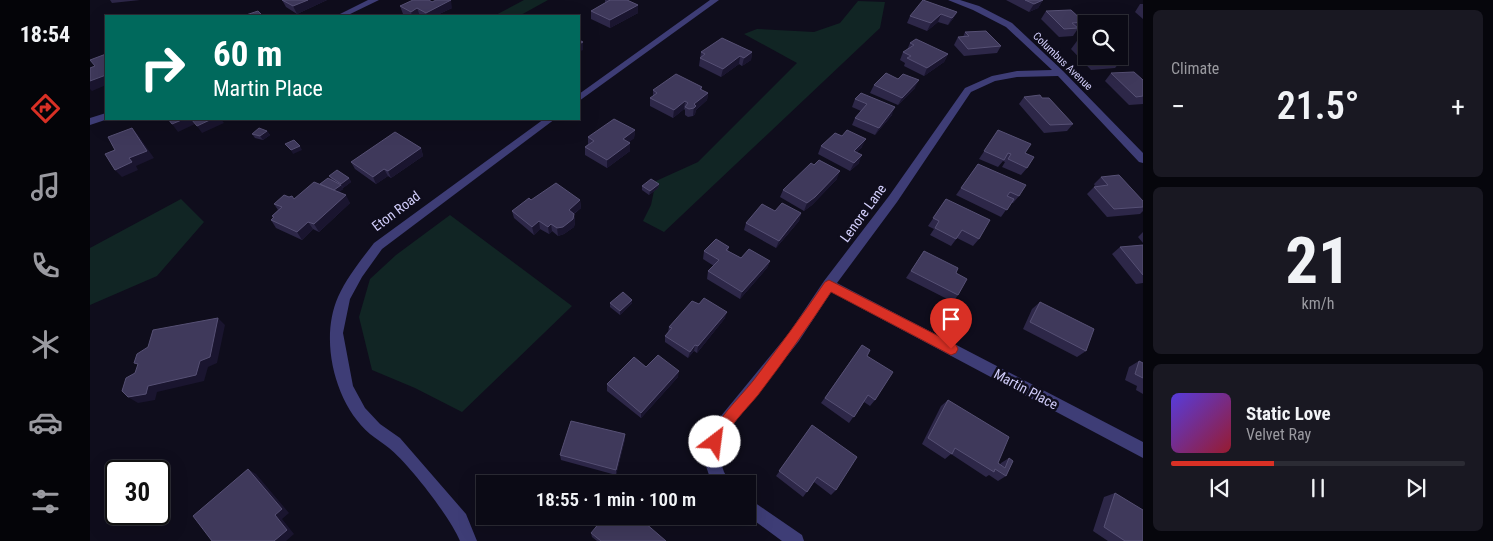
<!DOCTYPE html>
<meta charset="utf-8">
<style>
body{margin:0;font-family:"Roboto Condensed",sans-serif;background:#191822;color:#f1f3f6;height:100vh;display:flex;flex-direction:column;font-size:19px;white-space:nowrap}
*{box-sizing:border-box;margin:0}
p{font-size:16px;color:#9a9aa0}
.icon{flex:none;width:28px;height:28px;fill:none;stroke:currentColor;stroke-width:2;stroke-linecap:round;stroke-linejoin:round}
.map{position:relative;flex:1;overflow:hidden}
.panel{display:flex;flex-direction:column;gap:10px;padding:10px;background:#06060c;width:350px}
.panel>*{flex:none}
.guide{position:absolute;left:15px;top:15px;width:475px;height:105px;border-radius:0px;box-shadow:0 5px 20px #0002,0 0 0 1px #2b2b34;background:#00695c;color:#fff;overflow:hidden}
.fabs{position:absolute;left:988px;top:15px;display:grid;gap:10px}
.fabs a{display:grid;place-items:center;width:50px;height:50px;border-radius:0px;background:#0b0a15;box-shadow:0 5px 20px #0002,0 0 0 1px #2b2b34;font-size:25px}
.speed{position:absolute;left:15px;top:460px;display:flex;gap:10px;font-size:25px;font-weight:700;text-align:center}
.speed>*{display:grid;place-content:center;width:65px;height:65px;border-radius:50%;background:#0b0a15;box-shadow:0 5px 20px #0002,0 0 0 1px #2b2b34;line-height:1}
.speed .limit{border:2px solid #111;border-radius:8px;background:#fff;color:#111}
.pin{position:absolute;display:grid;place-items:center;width:42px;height:42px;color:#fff;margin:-51px -21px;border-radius:50% 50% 50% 0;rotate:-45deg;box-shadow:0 0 5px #0007}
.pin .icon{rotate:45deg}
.me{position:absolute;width:55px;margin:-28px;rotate:30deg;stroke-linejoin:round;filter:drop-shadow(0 0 4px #0008)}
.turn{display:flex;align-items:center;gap:18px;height:105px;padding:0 25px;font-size:22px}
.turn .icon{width:65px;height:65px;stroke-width:2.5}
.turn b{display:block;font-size:35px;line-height:42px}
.big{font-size:38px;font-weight:600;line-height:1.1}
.panel .widget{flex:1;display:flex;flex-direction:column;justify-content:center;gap:8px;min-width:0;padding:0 18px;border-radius:8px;background:#191822}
.panel .dial{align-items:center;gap:0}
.dial b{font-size:65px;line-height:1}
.song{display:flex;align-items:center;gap:15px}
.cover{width:60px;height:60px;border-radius:8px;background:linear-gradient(135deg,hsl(250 70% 55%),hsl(350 70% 35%))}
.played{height:5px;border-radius:2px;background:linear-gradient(90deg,#d93025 35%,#2b2b34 35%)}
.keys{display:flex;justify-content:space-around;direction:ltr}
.heat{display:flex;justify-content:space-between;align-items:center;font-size:28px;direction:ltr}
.trip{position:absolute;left:386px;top:475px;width:280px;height:50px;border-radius:0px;background:#0b0a15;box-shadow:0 5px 20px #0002,0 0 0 1px #2b2b34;font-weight:600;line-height:50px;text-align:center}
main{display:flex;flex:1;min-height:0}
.menu{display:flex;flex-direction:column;width:90px;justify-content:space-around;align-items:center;background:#040408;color:#9a9aa0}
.menu .icon{width:35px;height:35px}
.menu .active{color:#d93025}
.menu b{font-size:22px;color:#f1f3f6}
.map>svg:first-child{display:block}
.green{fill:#112524}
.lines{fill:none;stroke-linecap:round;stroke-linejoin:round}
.minor{fill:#3e3d76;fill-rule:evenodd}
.wall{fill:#2d2748}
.shaded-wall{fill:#1a152f}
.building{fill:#3f395b;stroke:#565074}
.route{fill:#d93025;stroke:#8d1f18}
.labels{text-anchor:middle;stroke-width:5;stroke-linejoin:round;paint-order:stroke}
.far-street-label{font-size:11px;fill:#d1cdfa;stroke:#0f0d1c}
.street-label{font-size:14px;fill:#d1cdfa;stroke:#0f0d1c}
</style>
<main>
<nav class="menu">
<b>18:54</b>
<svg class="icon active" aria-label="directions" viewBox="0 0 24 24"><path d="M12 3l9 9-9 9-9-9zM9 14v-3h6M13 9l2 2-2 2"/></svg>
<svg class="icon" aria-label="music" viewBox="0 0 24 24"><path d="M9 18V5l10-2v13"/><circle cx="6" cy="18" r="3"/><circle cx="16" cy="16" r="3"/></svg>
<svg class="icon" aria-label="phone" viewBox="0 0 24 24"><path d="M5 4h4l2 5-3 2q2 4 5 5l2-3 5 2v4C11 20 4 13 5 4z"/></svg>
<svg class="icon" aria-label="climate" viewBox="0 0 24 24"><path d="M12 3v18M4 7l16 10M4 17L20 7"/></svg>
<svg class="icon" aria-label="car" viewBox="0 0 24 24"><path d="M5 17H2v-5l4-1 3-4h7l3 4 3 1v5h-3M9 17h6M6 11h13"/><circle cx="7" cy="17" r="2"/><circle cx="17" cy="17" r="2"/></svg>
<svg class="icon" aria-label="filters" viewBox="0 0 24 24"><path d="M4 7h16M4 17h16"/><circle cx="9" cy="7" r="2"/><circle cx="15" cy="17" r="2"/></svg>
</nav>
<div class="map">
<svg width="1053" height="541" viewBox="0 0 1053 541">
<rect width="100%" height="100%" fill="#0f0d1c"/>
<path class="green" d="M434,0H458L429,16H404Z
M768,1L795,2L790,28L574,232L553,221L561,205L566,181L608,162L707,63L654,34L667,29L724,32L750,23Z
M91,199L114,222L67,276L0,305V248Z
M360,215L482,306L372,412L325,388L282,370L269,317L280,279L306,255Z"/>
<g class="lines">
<path class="minor" d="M278,0H289L256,16H246Z
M620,0H629L489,101V94Z
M858,0H870L889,6L922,23L973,71L1053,153V163L1049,162L968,76L927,77L905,81L881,92L807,202L747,283L1053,442V458L741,292L709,341L637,432L629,457L634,472L641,484H622L613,457L626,422L699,333L734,281L799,196L875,88L902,76L927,71L962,70L916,27L883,10Z
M16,113V119H18L0,125V118Z
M454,119H465L292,249L272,277L260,299L253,333L263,386L275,408L290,424L310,438L376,514L387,541H370C360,517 319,464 299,448C293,443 286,439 280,434C245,404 229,340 248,297C257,277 271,260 284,243Z
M658,498L712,535L714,541H692L658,516Z"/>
</g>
<path class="wall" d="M20,0H50L22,3Z
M192,0H237L207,14L196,7Z
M515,0H537L548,5V13L520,28L501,19V11L515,3Z
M916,0H953L948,8L939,12Z
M1050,4H1053V19L1045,12Z
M310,6L362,8L345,16H318L313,14Z
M956,11L994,22L989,30H987L983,36L969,37L951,19Z
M867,12L863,19L858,25L848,22L837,31L817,23L820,16Z
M875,32L911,46L907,53L874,56L864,45L868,37H873Z
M996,40V56H1026L1031,61L1025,68L1001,70L981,49L987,41Z
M820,43L858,54L854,62L834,76L814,66L815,63L810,60L813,52L817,50Z
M611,52H662L661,60L652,66L649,64L631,77L609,66Z
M1021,73L1053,80V104L1039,105L1015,81Z
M808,79L825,88L808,105L780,93L784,85Z
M612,87V90L618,93L617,100L606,110L605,114L603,116L598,117L595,115V110L594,109L583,118L560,106V98L563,96V90Z
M934,97L952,98L983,124L977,131L954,133L929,104Z
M765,99L802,115L785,135L762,125L765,118L771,111L762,107Z
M545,130L544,138L539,142L540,143V151L517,168L495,155V147L498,144V137Z
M908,130L935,153L937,168L931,175L912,167L915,162L913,161L908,167L889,159Z
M177,131L180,135L173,140L165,138L162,134Z
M731,146L772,147L767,152L769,163L760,171L728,154Z
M331,148L333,156L301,178L298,176L286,184L265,169L261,162Z
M888,164L929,196L923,203H921L911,217L866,195Z
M724,165L747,179L722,205L714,211L690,197L693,190Z
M239,176L259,178L261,182L253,188L251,187L253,189L249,192L260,203L229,232L223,229L212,240L186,228L181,220L183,218L182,216L188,210L184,204L199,197L204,199L230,184L241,179Z
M1011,177L1053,201V211L1050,214L1017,217L997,194L1005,186L1004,184Z
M569,184L568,188L559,195L552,190V186Z
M856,199L889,239L883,246L867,238L861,246L840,235L844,229L838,226Z
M441,200H490L491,208L484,214L485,222L484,227L474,234L468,236L462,231L459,234L450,229L444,235L424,218L422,211Z
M685,211L711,213L709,221L686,248L654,230L656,223Z
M1053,232V243L1048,237Z
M1053,245V283L1046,284L1022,254L1030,247Z
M639,247L638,251L651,258L680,261L677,268L650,299L617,279L618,271L624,266L613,259L614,251Z
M834,251L866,273L868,295L863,302L816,278Z
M542,300V303L530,315L520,307V303Z
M950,302L996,351L987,357L933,329L942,309Z
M635,318L607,353L604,351L598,358L575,342V336L578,332L579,327Z
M772,345L777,356L785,400L780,406L774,402L759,423L731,403Z
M1049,361L1053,363V394L1046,390L1047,386L1035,380L1039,367Z
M556,367L588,377L551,418L517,391V384Z
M858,400L908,463L910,465L911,463L919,458L916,476L908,481L899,475L896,477L861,454L855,459L832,444L851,406Z
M722,425L746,490L741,495L724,482L713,497L686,476Z
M535,434V439L526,475L471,460L470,455Z
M1025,493L1053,541H1018L1003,531L1014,497Z
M501,533L576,541H507L502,537Z"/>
<path class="shaded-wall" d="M218,0H237L207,14L203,6Z
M361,0L362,8L345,16H337L336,13Z
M953,0L948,8L939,12L944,4Z
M548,5V13L520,28V20Z
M327,8L330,16H322L321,12Z
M867,12L863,19L858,25L862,18Z
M851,14L848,22L837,31L841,23Z
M493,42V50L491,51V55L489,57V44Z
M662,52L661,60L652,66L654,58Z
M858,54L854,62L834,76L837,68Z
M650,56L649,64L631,77L633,69Z
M16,75V85L2,91L0,89V81Z
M829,80L825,88L808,105L812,98Z
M618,93L617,100L606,110L605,114L603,116L604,104Z
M595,101L594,109L583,118L584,110Z
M805,107L802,115L785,135L789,128Z
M94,119H100L105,124L88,132L82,124Z
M122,119H131L134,123L112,133L107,126Z
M42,128L48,135L64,158L46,166L48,170L32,177L25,170L39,158Z
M545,130L544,138L533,147V139Z
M177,131L180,135L173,140L170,136Z
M776,139L772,147L761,159L764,151Z
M540,143V151L517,168V160Z
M210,146L212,150L203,154L201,150Z
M331,148L333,156L301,178L298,171Z
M772,155L769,163L760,171L764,163Z
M294,169L298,176L286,184L283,177Z
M750,171L747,179L722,205L714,211L717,203Z
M259,178L261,182L253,188L251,184Z
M569,184L568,188L559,195L560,191Z
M251,185L253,189L244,196L242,192Z
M256,195L260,203L229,232L224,224Z
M490,200L491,208L479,217V210Z
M711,213L709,221L686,248L689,241Z
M484,214L485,222L484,227L474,234L468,236L467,228Z
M449,221L450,229L444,235L442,227Z
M218,222L223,229L212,240L207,232Z
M461,224L462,231L459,234L458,227Z
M680,261L677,268L650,299L652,292Z
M542,300V303L530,315V311Z
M637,312L635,318L607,353L608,346Z
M128,318L135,325L127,363L118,367L114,381L67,392L65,400L48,403L38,397L58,386L110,361Z
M605,345L604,351L598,358L600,352Z
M589,371L588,377L551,418V413Z
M535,434V439L526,475V470Z
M158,469L166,474L199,513L192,519L204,534L196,541H184L185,515Z"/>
<path class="building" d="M192,0H218L203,6Z
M323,0H339L342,2L346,0H361L336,13L327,8L321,12L310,6Z
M519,0H537L548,5L520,20L501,11L520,0Z
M833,0L867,12L862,18L851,14L841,23L820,16Z
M935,0H953L944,4Z
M981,10L994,22L982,23L988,28L974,29L956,11Z
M168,11L173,16H153Z
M896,31L911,46L878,49L868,37L879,36L875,32Z
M632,38L662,52L654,58L650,56L633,69L610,58L615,54L611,52Z
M826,39L858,54L837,68L817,58L821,56L813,52L824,45L820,43Z
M489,40L493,42L489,44Z
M996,40V51L987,41Z
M16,54V75L0,81V68L5,66L0,60Z
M1001,56H1026L1031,61L1007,63Z
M1044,72L1053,80V96L1046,97L1021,73Z
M796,73L808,79L813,74L829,80L812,98L784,85Z
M586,74L612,87L610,89L618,93L604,104L606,106L604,108L599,109L595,107L598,103L595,101L584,110L560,98L567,93L563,90Z
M771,93L805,107L789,128L765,118L777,104L765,99Z
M950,95L952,98H959L983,124L960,125L934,97Z
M78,119H94L82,124Z
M101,119H122L107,126Z
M524,119L545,130L533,139L540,143L517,160L495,147L504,141L498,137Z
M42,128L57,151L39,158L42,162L25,170L15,154L25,150L18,137Z
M169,128L177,131L170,136L162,134Z
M757,130L776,139L764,151L772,155L764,163L731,146L745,133L752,136Z
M908,130L941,144L935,153L944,157L937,168L918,159L921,154L918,153L914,160L894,151Z
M305,132L331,148L298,171L294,169L283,177L261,162Z
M204,140L210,146L201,150L195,144Z
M729,160L750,171L725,197L717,203L693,190L721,163L724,165Z
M888,164L936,185L929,196L920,192L917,196L924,199L917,210L871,188Z
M247,170L259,178L251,184L239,176Z
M1029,175L1053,201V207L1024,209L1004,187L1018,185L1011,177Z
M238,178L251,185L244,190L230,184Z
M561,179L569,184L560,191L552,186Z
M224,182L256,195L224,224L218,222L207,232L181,220L184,217L182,216L192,207L184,204L194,195L199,197L202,196L204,199Z
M466,183L490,200L479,210L484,214L483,219L473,227L467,228L461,224L458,227L449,221L442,227L422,211L439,198L441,200Z
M856,199L900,220L889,239L872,230L866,239L845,228L849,221L843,218Z
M692,203L711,213L689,241L656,223L672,204L685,211Z
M626,239L639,247L636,250L651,258L659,249L680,261L652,292L618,271L629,260L614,251Z
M1053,245V275L1030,247Z
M834,251L868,268L866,273L877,279L868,295L821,271Z
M533,292L542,300L530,311L520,303Z
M614,298L637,312L608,346L605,345L600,352L575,336L582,328L579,327L602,301L609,304Z
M950,302L1004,329L996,351L940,322Z
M128,318L120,357L110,361L106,375L58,386L56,394L38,397L32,391L36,378L45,373L48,364L44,363L47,354L58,347L63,330Z
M772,345L780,350L777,356L803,372L785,400L778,395L764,417L735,398Z
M568,355L589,371L551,413L517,384L544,357L556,367Z
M1049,361L1053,363V378L1045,374Z
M858,400L919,437L908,463L915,468L919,458L923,461L916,476L905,469L904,472L865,448L862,454L838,438Z
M481,421L535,434L526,470L470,455Z
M722,425L767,457L746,490L727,477L717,492L689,471Z
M158,469L192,509L185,515L197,530L184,541H122L103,516Z
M1025,493L1053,510V541H1035L1014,527Z
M515,516H547L576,541H511L501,533Z"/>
<path class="route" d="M739,280L866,345L868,349L866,353L861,355L857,353L741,292C718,327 694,361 668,395C654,412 638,426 630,447L625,449L620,447L618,442C629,416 646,402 663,381C688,348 712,316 735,282Z"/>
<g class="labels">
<g class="far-street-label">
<text transform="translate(973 61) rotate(44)" y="4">Columbus Avenue</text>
</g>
<g class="street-label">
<text transform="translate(306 211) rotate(-37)" y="5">Eton Road</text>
<text transform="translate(773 213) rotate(-54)" y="5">Lenore Lane</text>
<text transform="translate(936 389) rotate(28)" y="5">Martin Place</text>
</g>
</g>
</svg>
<div class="fabs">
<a><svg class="icon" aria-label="search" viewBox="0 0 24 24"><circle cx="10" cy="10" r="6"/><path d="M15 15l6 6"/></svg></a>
</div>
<div class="speed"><div class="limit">30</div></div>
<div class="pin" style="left:861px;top:349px;background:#d93025"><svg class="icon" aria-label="arrive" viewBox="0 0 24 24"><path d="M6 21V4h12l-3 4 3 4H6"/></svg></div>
<svg class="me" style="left:625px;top:442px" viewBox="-20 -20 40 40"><circle r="19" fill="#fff"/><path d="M0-13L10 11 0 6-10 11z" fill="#d93025"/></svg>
<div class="trip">18:55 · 1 min · 100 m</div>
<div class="guide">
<div class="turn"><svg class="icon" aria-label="right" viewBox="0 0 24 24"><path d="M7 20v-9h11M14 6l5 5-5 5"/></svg><div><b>60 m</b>Martin Place</div></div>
</div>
</div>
<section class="panel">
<div class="widget"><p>Climate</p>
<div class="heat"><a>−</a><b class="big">21.5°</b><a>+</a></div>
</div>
<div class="widget dial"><b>21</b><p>km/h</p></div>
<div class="widget">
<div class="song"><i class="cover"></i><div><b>Static Love</b><p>Velvet Ray</p></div></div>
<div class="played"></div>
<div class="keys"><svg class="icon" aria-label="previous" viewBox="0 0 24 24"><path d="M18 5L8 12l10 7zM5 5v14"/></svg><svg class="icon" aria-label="pause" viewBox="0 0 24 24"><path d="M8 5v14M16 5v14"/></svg><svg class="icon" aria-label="next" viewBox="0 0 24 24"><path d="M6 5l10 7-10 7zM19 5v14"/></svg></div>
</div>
</section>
</main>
